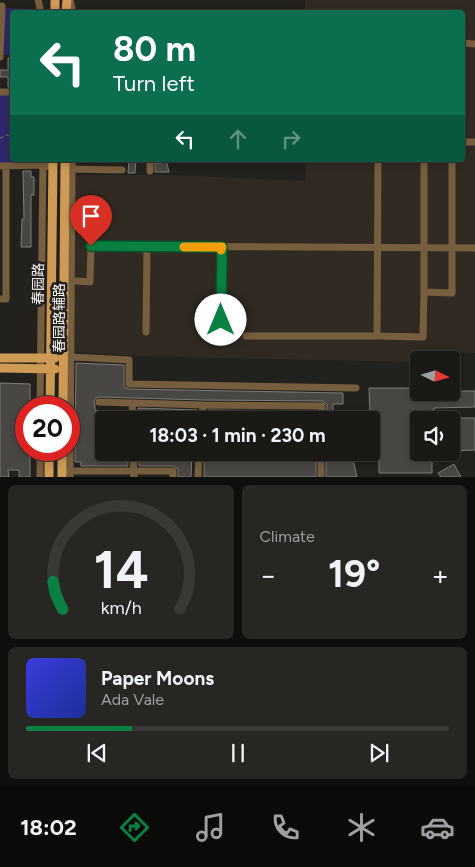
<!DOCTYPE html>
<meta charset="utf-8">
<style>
body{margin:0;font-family:Figtree,"Noto Sans SC",sans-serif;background:#272623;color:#f1f3f6;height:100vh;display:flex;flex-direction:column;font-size:19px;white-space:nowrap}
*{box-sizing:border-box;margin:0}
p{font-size:16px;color:#9fa0a1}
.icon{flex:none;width:28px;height:28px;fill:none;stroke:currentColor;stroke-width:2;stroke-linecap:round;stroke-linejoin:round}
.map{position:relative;height:477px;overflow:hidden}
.sheet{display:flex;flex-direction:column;gap:8px;padding:8px;background:#0e0e0c;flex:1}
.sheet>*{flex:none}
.hud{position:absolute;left:10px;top:10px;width:455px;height:152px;border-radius:5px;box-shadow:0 2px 8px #0003,0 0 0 1px #383835;background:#0b6e4f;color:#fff;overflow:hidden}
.needle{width:32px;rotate:95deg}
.tools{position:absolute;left:410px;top:351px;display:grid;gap:10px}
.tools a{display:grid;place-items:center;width:50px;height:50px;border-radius:5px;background:#1a1916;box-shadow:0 2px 8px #0003,0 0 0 1px #383835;font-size:25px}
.speed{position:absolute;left:15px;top:396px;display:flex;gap:10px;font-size:25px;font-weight:700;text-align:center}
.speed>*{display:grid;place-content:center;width:65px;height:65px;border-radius:50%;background:#1a1916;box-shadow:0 2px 8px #0003,0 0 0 1px #383835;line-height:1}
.speed .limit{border:8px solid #d22;background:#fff;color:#111}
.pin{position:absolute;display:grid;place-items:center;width:42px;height:42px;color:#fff;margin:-51px -21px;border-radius:50% 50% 50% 0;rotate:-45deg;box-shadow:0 0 5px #0007}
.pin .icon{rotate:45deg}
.me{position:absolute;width:55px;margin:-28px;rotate:0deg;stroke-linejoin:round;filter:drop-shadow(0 0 4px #0008)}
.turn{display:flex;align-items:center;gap:18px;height:105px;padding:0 20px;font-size:22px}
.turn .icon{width:65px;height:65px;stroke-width:2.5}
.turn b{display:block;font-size:35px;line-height:42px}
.lanes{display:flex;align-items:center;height:48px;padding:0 20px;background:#0003;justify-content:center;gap:25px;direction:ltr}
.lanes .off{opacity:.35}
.big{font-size:38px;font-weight:700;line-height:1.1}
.sheet .tile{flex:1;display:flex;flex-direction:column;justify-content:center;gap:8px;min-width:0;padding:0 18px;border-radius:8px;background:#272623}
.sheet .dial{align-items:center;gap:0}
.dial svg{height:130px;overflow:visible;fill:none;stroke:#383835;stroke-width:7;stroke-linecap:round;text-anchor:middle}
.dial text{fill:#f1f3f6;stroke:none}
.song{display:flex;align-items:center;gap:15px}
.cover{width:60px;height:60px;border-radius:8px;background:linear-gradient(135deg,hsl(240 70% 55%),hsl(230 70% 35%))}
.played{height:5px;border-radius:2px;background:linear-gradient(90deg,#0b8043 25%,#383835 25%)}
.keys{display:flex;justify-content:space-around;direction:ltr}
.heat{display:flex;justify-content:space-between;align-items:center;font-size:28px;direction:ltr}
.sheet .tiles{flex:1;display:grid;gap:8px;grid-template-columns:1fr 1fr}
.tile:last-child{grid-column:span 2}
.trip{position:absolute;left:95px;top:411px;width:285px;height:50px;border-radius:5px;background:#1a1916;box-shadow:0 2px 8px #0003,0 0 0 1px #383835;font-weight:700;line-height:50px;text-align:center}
.menu{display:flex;height:80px;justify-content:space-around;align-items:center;background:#0a0a09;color:#9fa0a1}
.menu .icon{width:35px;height:35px}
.menu .selected{color:#0b8043}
.menu b{font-size:22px;color:#f1f3f6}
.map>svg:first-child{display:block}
.built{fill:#302a22}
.green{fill:#2f276b}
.building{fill:#494744;stroke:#7f7c79}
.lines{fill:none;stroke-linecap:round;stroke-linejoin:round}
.path{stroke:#787774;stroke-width:1;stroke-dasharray:4 2.5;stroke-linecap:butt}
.minor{stroke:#775e3e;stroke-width:7}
.major{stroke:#ce9a54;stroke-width:9}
.route-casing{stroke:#07532c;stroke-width:12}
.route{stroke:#0b8043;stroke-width:9}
.slow{stroke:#f59e0b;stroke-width:9}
.labels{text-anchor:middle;stroke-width:5;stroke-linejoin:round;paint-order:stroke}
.street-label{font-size:14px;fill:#f6f5f3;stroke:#23211e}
</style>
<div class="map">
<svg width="475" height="477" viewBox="0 0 475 477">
<rect width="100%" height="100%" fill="#23211e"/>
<path class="built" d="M305,0H475V353L411,351V362L134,356L72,352V175H172L306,181V160H462V12H305Z"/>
<path class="green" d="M7,8L29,9L30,12H12V55H5L4,53L5,11Z
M0,92H12V160H18V165L0,166Z"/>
<path class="building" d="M8,58H12V87H8V77H0V70H8Z
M129,160H136L135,173H128Z
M161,160H166L169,172H155V163H161Z
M23,171H31V177H34V195H31V247H21L22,219H24Z
M76,363L124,365V387L128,389L343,393V404H333V420H327V404L322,401L203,400L99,397L96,398L94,401L95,406V411H112V420H104V452L128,453V466H81V462H75Z
M0,383L30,384V408H26V450H30V477H19V470H8L9,477H0Z
M369,388H419V392H451V391H475V407L434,408V410H432V420H419V456H432V473H379V450L371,449V420H360L370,415Z
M138,408L197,410V420H138Z
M208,410L317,411V420H207Z
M451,418H475V450L451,451Z
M138,452H150V454L192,452L191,477H178V469L173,466H139Z
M204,452H316V477H204Z
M326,453H349V460H353L357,477H326Z
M454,464L461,477H441L438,473Z"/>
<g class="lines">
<path class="path" d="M0,138L8,135L12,141"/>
<path class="minor" d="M38,0L41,12
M70,0L73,12
M0,6H2L0,57
M462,43L475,44
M0,92H12
M462,142H475
M0,166L43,165L53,168
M68,169L122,170
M150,171V160
M64,280L90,282L91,246L475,248
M424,292V160
M0,299H6V166
M221,321V247
M146,332L147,246
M246,336H377L423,337L424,292L452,293V160
M377,336L378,160
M63,358L72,357L129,360V384L356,388
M99,402L203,405L322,406V420
M132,403L133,420
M40,408L43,160
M202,420L203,405
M40,450V477
M133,452L134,477
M68,471H173V477
M70,477L72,160
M198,477L199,452
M321,477V452"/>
<path class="major" d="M55,12V0
M66,12L67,0
M0,358H55
M0,368L55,369
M50,408L53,160
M63,408L65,160
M49,477V450
M62,477V450"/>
</g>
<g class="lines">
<g class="route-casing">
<path id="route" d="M91,246L222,247L221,320"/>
</g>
<use href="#route" class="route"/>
<path class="slow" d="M184,247H222L221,250"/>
</g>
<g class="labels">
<g class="street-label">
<text transform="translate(38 284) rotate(-89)" y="5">春园路</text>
<text transform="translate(59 318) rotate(-90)" y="5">春园路辅路</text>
</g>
</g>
</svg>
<div class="tools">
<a><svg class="needle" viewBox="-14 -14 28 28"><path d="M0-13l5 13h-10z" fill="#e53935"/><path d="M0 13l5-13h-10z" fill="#9fa0a1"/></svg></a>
<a><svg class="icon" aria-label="sound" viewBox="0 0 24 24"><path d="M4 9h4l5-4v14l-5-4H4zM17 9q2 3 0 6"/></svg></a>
</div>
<div class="speed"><div class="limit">20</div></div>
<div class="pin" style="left:91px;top:246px;background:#d93025"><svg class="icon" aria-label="arrive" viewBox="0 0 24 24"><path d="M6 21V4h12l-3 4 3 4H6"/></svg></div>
<svg class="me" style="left:221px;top:320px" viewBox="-20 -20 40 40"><circle r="19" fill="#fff"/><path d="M0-13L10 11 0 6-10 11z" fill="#0b8043"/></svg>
<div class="trip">18:03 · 1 min · 230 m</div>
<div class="hud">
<div class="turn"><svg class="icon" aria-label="left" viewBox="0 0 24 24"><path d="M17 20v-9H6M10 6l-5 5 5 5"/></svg><div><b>80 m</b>Turn left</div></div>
<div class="lanes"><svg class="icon" aria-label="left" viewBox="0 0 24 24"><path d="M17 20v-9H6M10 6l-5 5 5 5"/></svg><svg class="icon off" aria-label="ahead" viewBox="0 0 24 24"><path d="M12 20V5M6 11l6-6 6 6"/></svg><svg class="icon off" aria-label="right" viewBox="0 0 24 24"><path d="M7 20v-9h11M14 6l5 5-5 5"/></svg></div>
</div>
</div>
<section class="sheet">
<div class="tiles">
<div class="tile dial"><svg viewBox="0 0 100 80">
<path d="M14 69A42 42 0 1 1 86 69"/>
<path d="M14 69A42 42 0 0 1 8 52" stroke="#0b8043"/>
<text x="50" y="56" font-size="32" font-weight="700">14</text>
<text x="50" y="72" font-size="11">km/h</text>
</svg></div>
<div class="tile"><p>Climate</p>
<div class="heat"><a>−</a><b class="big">19°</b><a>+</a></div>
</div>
<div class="tile">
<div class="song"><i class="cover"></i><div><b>Paper Moons</b><p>Ada Vale</p></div></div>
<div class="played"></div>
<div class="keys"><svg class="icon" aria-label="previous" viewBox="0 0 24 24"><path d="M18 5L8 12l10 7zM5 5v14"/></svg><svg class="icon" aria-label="pause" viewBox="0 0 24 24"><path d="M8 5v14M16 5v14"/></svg><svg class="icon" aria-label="next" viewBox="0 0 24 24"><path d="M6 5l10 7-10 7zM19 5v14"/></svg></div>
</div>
</div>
</section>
<nav class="menu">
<b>18:02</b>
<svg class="icon selected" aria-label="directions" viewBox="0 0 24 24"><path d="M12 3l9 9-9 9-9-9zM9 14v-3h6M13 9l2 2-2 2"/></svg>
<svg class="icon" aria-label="music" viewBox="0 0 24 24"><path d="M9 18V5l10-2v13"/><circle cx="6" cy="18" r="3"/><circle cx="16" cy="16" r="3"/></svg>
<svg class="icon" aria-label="phone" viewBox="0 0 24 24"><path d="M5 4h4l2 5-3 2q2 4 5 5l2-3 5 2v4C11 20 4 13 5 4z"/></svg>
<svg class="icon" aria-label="climate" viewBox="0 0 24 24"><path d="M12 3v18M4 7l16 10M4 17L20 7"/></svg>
<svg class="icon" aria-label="car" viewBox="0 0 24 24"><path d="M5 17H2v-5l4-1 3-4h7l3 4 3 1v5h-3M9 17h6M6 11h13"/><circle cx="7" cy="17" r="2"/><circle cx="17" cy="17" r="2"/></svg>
</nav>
